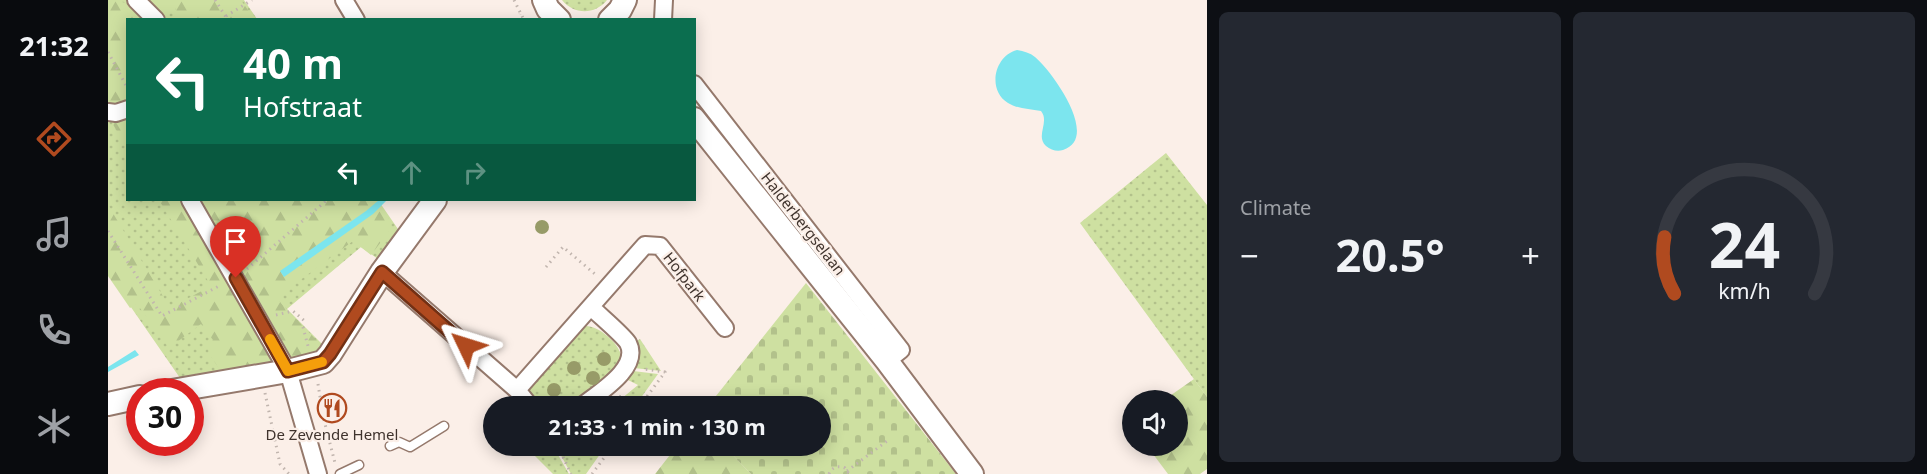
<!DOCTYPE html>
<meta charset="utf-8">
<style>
body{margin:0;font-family:"Noto Sans",sans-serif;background:#242831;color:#f1f3f6;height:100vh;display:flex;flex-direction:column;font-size:22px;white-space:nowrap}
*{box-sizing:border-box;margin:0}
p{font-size:20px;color:#9ea1a6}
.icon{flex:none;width:33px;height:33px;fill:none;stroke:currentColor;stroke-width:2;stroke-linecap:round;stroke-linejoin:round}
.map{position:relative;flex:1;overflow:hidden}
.sheet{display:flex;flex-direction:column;gap:12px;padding:12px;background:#0d0f14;width:720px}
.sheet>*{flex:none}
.banner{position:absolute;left:18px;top:18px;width:570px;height:183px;border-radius:0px;box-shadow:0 3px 15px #0003;background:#0b6e4f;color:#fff;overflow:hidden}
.tools{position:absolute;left:1014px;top:390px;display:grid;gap:12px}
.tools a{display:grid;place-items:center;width:66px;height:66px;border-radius:50%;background:#171b24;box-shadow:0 3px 15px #0003;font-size:30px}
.speed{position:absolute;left:18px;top:378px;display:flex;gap:12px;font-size:30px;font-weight:700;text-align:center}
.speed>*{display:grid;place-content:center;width:78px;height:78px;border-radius:50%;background:#171b24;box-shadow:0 3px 15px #0003;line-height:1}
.speed .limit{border:9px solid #d22;background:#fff;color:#111}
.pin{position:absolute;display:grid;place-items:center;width:51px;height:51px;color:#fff;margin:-62px -26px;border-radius:50% 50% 50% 0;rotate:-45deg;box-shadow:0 0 6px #0007}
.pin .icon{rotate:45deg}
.me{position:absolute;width:66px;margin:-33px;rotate:311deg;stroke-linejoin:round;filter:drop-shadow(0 0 4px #0008)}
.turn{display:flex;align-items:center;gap:21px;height:126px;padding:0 18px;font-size:27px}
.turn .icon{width:78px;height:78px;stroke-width:2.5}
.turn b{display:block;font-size:42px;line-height:51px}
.lanes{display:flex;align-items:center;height:57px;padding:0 18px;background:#0003;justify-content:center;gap:30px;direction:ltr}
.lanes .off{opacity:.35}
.big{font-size:45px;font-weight:700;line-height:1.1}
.sheet .tile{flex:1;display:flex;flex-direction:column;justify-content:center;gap:9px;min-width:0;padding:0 21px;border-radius:9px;background:#242831}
.sheet .dial{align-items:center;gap:0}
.dial svg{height:156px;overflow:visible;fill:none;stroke:#363941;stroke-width:7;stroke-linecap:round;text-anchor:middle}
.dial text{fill:#f1f3f6;stroke:none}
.heat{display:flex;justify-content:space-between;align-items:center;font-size:33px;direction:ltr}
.sheet .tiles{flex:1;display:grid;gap:12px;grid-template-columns:repeat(2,1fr)}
.trip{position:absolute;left:375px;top:396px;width:348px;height:60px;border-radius:30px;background:#171b24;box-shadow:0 3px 15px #0003;font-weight:700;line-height:60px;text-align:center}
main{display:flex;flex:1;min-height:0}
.dock{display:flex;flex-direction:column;width:108px;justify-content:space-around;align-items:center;background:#090b0e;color:#9ea1a6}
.dock .icon{width:42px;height:42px}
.dock .selected{color:#b04a1f}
.dock b{font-size:27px;color:#f1f3f6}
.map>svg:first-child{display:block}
.green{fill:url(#green-dots)}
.forest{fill:url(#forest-firs)}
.cemetery{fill:url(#cemetery-stones)}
.water{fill:#7ce5ee}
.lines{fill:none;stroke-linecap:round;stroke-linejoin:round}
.lane-casing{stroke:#95796c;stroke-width:11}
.street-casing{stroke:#95796c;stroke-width:20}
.secondary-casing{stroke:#95796c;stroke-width:26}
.path{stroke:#c1b5ae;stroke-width:3;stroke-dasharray:1.5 4.5;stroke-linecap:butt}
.lane{stroke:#fff;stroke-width:8}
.street{stroke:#fff;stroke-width:16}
.secondary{stroke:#fff;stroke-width:22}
.tree{fill:#979b68}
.route-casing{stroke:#723014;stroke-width:15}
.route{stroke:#b04a1f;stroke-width:10}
.slow{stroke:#f59e0b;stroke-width:10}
.labels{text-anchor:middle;stroke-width:4.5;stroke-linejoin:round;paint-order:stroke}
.street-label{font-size:15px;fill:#3f332d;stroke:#fbefe8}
.poi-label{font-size:15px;fill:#3f332d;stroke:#fbefe8}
</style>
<main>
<nav class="dock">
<b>21:32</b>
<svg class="icon selected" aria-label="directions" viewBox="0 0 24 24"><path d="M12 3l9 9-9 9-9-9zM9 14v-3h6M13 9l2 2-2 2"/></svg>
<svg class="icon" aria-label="music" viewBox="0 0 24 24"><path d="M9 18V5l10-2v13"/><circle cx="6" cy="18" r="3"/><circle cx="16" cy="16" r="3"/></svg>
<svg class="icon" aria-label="phone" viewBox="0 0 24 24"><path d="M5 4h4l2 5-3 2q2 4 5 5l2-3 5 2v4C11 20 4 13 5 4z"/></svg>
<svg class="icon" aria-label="climate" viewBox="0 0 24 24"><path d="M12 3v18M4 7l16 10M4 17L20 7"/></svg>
</nav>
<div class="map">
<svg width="1099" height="474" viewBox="0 0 1099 474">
<defs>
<pattern id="green-dots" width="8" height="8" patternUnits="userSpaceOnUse" patternTransform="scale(1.5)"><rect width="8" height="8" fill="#cee0a1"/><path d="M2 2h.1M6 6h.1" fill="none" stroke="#b2c18b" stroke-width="1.8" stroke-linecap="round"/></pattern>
<pattern id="forest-firs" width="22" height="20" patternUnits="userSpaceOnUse" patternTransform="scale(1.5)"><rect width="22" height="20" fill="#cee0a1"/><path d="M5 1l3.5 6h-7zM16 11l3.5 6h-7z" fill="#b2c18b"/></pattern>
<pattern id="cemetery-stones" width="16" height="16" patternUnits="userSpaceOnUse" patternTransform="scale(1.5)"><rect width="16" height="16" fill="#cee0a1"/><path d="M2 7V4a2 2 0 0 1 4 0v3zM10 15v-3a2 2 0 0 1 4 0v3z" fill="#b2c18b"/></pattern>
</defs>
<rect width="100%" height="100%" fill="#fbefe8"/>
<path class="green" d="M0,0H136L149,19L20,20V200H270L292,232L270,259L253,247L179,309L216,346L196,362L72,378L0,274Z
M454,0H499C487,15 466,15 454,0Z
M1058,153L1099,205V397L972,223Z
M478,326C490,326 508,341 512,352C513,357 513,362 513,367L482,394L464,406H426L419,397V388L471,330Z
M532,339L553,371L526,368L524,344Z
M525,371L550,374L527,406L513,399L530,385L520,380Z
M428,446H445L461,474H445L422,451Z
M448,446H489L495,450L478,474H463Z"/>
<path class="forest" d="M0,0C18,0 29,8 42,19L20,20L19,148L3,121H0Z
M46,0H133L146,19H72L67,7L46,19Z
M51,200H268L281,219L282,230L263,255L245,241L168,298L215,347L181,363L113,371L101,354L100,345L105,340L93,324L61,348L29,304L22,308L0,276V205L62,308L103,286Z
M1086,379L1099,397V469L1092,474H1060L1039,446H1070V400H1056Z
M569,446H616L643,474H547Z"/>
<path class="cemetery" d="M698,283L848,474H643L616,446H712V406H600Z"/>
<path class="water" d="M909,50C916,51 922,53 927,57C943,70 993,138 955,150C949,152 943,150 938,146C927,136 942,122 933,111C921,109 910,109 900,103C879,90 886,56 909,50Z
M271,200H279L265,214L176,277L172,271L258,211Z
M27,350L31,355L0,372V367Z"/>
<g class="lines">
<g class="lane-casing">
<path id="lane" d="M282,446L291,442L302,447L336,426
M232,474L251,465"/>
</g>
<g class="street-casing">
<path id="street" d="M28,0L48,20
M236,0L248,20
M555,20L556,0
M586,84L793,350L779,361
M0,112L8,113L20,109
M82,200L180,371L210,474
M274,272L409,390L537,245L552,246L617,328
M409,390L422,406
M474,406C490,393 533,368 520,343C515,335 491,315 483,307"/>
</g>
<g class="secondary-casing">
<path id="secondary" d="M436,0L440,9L451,20
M502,20L512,10L517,0
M586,119L779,361L864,474
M58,392L180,371L215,362L222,354L274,272L327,200
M0,404L32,397"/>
</g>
<path class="path" d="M107,0L120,20
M406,0L416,20
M118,16L144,0
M410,20L412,14
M0,52L20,89
M0,231L54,316L113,285
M438,267L455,247L488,275
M139,269L219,200
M168,315L185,311L199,323
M195,327L200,346
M210,384L215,416L227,463
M157,393L172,464L181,474
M511,396L526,406
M447,405L448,406
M532,406L557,372L536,369
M450,446L463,474
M739,471L779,441
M484,474L505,446
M721,474C724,467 730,465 737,468L741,474"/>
<use href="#lane" class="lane"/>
<use href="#street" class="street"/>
<use href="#secondary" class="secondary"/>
</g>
<g class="tree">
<circle cx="434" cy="227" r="7"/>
<circle cx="496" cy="359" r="7"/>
<circle cx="466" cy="368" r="7"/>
<circle cx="485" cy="378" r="7"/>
<circle cx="446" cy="390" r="7"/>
</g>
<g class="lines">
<g class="route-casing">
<path id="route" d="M128,278L180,371L215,362L222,354L274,272L358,346"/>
</g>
<use href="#route" class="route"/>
<path class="slow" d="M162,339L180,371L214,362"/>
</g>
<defs>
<g id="restaurant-ring" transform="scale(1.5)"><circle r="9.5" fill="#fbefe8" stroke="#b04a1f" stroke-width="1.5"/><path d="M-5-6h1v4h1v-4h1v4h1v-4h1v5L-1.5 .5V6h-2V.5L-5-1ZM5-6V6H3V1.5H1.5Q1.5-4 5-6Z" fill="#b04a1f"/></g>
</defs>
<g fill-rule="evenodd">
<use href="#restaurant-ring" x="224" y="408"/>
</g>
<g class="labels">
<g class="street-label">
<text transform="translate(695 224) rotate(52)" y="5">Halderbergselaan</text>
<text transform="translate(576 277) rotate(52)" y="5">Hofpark</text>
</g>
<g class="poi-label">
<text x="224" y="440">De Zevende Hemel</text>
</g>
</g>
</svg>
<div class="tools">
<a><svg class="icon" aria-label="sound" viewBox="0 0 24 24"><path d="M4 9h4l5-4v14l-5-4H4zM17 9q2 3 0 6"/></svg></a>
</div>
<div class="speed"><div class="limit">30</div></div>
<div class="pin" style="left:128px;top:278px;background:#d93025"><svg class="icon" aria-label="arrive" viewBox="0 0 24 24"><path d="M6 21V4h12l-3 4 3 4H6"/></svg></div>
<svg class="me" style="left:358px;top:346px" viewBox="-20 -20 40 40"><path d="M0-17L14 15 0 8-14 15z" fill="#b04a1f" stroke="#fff" stroke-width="4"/></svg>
<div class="trip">21:33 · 1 min · 130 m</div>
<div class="banner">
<div class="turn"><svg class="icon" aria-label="left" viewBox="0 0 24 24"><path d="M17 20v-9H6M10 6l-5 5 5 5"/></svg><div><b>40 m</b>Hofstraat</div></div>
<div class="lanes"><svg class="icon" aria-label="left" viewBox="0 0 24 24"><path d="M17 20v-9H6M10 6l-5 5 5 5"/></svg><svg class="icon off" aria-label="ahead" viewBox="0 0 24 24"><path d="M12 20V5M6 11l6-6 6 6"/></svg><svg class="icon off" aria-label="right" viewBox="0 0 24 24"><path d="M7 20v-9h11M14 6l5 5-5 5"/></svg></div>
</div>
</div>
<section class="sheet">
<div class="tiles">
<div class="tile"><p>Climate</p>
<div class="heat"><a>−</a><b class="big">20.5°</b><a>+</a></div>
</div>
<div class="tile dial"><svg viewBox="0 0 100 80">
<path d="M14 69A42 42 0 1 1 86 69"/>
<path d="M14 69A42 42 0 0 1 9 40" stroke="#b04a1f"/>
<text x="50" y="56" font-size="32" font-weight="700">24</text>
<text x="50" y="72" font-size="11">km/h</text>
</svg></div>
</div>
</section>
</main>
